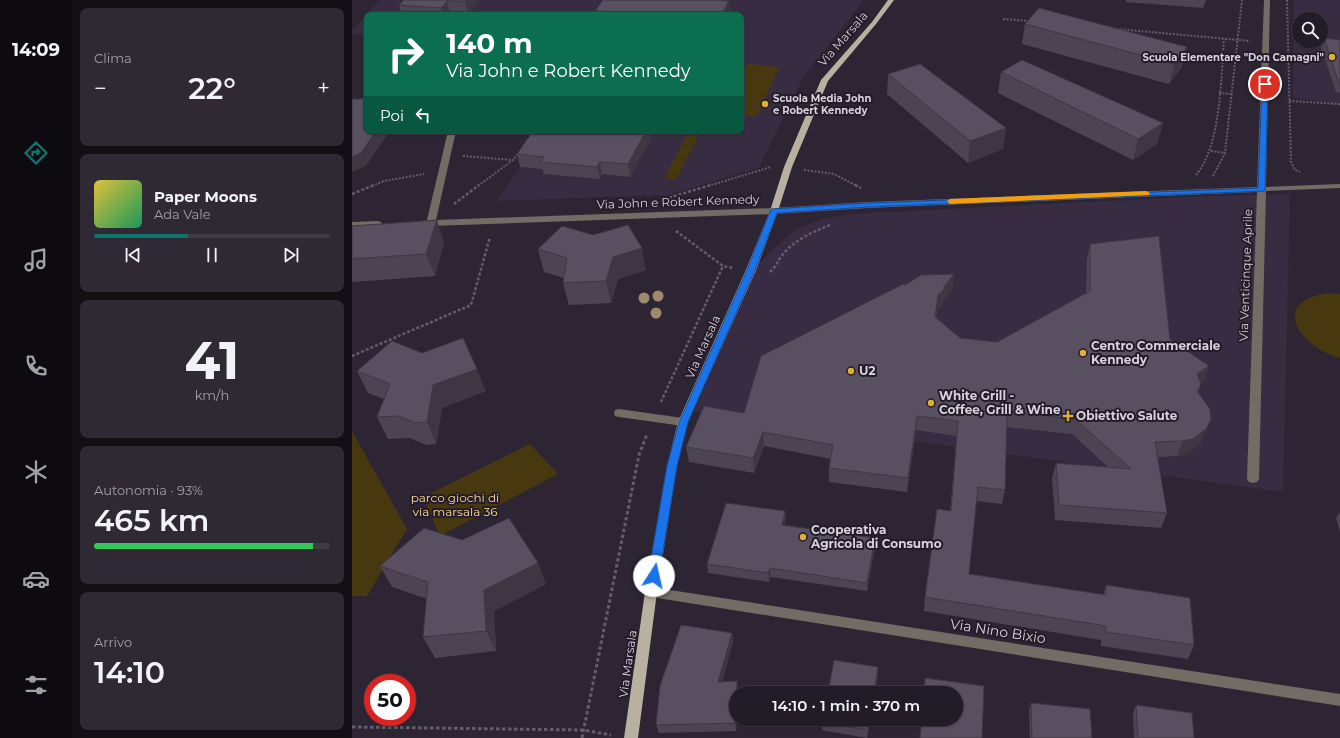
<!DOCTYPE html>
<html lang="it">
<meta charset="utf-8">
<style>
body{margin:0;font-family:Montserrat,sans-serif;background:#2e2933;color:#f1f3f6;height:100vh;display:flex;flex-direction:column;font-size:15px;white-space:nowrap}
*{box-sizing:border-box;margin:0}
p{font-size:13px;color:#a2a1a7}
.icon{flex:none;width:22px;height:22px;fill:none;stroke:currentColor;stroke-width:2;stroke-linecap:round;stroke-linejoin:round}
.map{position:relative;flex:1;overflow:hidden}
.side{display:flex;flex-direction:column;gap:8px;padding:8px;background:#130f15;width:280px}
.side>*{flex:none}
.guide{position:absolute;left:12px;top:12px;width:380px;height:122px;border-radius:8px;box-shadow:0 1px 3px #0004,0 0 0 1px #3f3a44;background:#0b6e4f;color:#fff;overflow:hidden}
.buttons{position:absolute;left:940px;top:12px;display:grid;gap:8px}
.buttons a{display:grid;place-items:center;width:36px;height:36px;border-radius:50%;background:#221c27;box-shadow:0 1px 3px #0004,0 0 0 1px #3f3a44;font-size:20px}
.speed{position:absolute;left:12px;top:674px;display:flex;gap:8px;font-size:20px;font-weight:700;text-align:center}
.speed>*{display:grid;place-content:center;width:52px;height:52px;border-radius:50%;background:#221c27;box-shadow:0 1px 3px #0004,0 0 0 1px #3f3a44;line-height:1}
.speed .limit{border:6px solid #d22;background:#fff;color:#111}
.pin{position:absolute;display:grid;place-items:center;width:34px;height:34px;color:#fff;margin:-17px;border:2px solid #fff;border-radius:50%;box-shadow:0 1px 4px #0007}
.me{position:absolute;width:44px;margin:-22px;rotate:10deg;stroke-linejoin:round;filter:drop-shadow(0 0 3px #0008)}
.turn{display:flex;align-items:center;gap:14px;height:84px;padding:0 16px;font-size:18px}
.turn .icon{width:52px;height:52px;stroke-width:2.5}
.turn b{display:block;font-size:28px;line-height:34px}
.then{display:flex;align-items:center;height:38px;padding:0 16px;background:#0003;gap:8px;font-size:15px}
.big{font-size:30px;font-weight:600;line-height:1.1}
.side .widget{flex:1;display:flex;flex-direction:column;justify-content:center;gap:6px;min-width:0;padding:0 14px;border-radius:8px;background:#2e2933}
.side .dial{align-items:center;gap:0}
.dial b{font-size:52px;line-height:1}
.song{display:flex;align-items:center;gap:12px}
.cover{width:48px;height:48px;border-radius:6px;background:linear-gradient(135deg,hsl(50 70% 55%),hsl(150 70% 35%))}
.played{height:4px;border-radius:2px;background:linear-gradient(90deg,#0f766e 40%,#3f3a44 40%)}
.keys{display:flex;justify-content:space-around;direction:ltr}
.heat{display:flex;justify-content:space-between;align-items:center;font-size:22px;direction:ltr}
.charge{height:6px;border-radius:3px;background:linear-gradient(90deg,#34c759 93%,#3f3a44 0)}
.trip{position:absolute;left:377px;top:686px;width:234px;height:40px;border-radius:20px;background:#221c27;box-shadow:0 1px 3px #0004,0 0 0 1px #3f3a44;font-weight:600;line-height:40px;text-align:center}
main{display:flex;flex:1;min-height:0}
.tab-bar{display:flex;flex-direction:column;width:72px;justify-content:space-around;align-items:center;background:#0e0b10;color:#a2a1a7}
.tab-bar .icon{width:28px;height:28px}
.tab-bar .selected{color:#0f766e}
.tab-bar b{font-size:18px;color:#f1f3f6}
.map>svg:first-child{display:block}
.built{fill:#372c41;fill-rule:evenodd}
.green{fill:#483810}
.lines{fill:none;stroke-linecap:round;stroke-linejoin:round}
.path-far2{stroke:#635c69;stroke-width:2;stroke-dasharray:2 1.5;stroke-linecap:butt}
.path-far1{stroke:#635c69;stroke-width:2.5;stroke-dasharray:3 2;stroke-linecap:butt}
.path{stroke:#635c69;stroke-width:3;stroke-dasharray:3.5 2.5;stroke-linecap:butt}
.minor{fill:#716d65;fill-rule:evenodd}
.major{fill:#b9b1a0;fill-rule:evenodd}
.tree{fill:#9e8a6b}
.wall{fill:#4c4453}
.shaded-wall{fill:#3e3743}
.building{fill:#584f60;stroke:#3e3743}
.route{fill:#1a73e8;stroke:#114b97}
.slow{fill:#f59e0b}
.poi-dot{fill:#e0b034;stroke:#241c2a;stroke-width:1.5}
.labels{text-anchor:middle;stroke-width:4;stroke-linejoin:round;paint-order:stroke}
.far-poi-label{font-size:10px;font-weight:bold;fill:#d8d2dc;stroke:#241c2a;text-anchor:end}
.street-label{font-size:12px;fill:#d8d2dc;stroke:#241c2a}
.poi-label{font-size:12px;font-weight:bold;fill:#d8d2dc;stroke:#241c2a;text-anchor:start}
.park-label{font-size:12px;fill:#fadc98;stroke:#241c2a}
.near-street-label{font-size:14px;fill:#d8d2dc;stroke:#241c2a}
</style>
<main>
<nav class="tab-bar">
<b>14:09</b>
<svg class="icon selected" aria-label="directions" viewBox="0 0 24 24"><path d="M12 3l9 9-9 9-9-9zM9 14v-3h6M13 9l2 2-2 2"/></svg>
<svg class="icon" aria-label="music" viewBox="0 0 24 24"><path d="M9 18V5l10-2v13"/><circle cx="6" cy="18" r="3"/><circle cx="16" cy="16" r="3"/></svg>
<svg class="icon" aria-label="phone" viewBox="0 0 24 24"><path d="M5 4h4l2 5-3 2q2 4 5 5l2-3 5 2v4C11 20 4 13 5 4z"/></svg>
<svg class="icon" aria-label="climate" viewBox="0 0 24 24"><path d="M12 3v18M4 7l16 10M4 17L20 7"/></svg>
<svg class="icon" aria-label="car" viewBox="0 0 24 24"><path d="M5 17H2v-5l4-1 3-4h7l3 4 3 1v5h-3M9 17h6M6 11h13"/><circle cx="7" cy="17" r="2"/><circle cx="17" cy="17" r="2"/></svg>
<svg class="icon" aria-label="filters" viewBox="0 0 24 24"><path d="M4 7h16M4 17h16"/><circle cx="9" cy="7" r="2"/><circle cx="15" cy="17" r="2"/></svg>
</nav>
<section class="side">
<div class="widget"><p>Clima</p>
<div class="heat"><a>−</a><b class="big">22°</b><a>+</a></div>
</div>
<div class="widget">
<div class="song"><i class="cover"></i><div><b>Paper Moons</b><p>Ada Vale</p></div></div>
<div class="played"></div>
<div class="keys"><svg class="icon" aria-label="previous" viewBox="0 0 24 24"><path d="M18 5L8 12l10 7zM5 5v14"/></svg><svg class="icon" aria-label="pause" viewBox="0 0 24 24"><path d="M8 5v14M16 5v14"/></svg><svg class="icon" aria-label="next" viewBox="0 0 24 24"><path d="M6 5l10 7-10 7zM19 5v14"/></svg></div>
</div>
<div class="widget dial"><b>41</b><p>km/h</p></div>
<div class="widget"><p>Autonomia · 93%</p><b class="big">465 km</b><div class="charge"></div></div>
<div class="widget"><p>Arrivo</p><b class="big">14:10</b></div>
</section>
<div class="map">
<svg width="988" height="738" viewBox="0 0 988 738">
<rect width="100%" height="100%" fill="#2d2534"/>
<path class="built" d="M27,0H512L451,78L407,168L316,195L145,201L193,131H389V15H15V35L0,34V31Z
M942,0H988V106L941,97ZM947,19H969V41H947Z
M938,194L931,492L342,411L405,265L431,240L445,229L469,219L496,214L855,196Z"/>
<path class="green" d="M396,64L427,67L405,116L389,115V78Z
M337,131H349L324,180L312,178Z
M977,293L988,294V358C949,348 915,301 977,293Z
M0,431L55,529L15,596H0Z
M178,444L206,474L88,536L71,497Z"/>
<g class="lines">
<path class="path-far2" d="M935,0L939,162L943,170L948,172
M651,19L677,21
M765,29L898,41
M867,93L880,94
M937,101L988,104
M859,151L873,153
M111,156L161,160
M452,170L482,174L505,186
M844,175C869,146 869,77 872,39
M861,176L873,153L890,0
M20,186L32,181L72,174
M126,186L161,160L167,153
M356,186L419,167"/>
<path class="path-far1" d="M503,185L509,188
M0,194L22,185
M318,199L319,197L359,185
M102,204L127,185
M324,231L371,266L381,268
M418,272C424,267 426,260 431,254C443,240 460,232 478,225
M0,356L119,305L138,237
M309,402L371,266"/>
<path class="path" d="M0,727L231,730L259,735
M230,738L287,455L295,434"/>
<path class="minor" d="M912,0H918L914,187L988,184V188L914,191L907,479L905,482L901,483L897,482L895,479L905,192L516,208L422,214L79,226H72L68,223L69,221L75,220L96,131H104L84,220L422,208L516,202L905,187Z
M26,221L29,222L30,224L29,226L0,228V222Z
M267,409L331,418L335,419L336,422L335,425L331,426L267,417L263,416L262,413L263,410Z
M299,587L988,694V706L299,597L295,596L293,592L295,588Z"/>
<path class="major" d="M536,0H542L524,24L476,81L440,167L426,211L404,270L336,422L325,466L305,592L286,738H272L293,592L315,466L326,422L394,270L418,211L432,167L469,80L520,22Z"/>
</g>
<g class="tree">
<circle cx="306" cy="296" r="5.5"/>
<circle cx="292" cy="298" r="5.5"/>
<circle cx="304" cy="313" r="5.5"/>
</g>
<path class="wall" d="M52,0H128L116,14L98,13L96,15H50L47,5Z
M774,0H854L851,8L774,2Z
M687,8L830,67L817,84L670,44L673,24Z
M243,11L378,12L376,15H244Z
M972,38L988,40V93L984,92L969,47Z
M649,72L811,123L805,144L781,160L646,93Z
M536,74L654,128L651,149L616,163L535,94Z
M181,131H302V133L278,177L250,174L248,179L192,174L190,169L168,167L165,154Z
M0,226L92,242L83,276L0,282Z
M738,244L818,339L857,366L852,381L848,383L849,384L846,393L849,443L835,454L825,456L805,457L815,513L809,528L703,520L700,478L704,463L756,467L720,434L655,427L653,490L650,504L624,501L617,574L751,595L754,585L842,645L836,659L749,646V640L572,611L573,597L598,511L605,436L564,430L555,492L477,482V468L479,459L412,446L402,473L337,462L334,447L392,413L553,285L602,274L600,289L591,301V305L585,309L584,317L608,338L645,342L734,293L735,259Z
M186,249L294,270L266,279L259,303L217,305L211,283L212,278L192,272Z
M5,371L134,391L90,408L84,444L74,445L58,438L36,439L25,417L32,399L16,393Z
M433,511L434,520L432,525L523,547L515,591L419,577L417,582L356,573L355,564Z
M988,512V532L984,518Z
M28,566L194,584L142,611L144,651L83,658L71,637L75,599L40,587Z
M380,633L381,642L370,682L385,681L386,690V693H384V731L307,733L304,725Z
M679,703L740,738H678L677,711Z
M784,705L842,738H782L781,713Z
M519,719L515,738L470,730V722Z"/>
<path class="shaded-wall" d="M115,0H128L116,14L113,2Z
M95,1L98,13L96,15H91L89,8Z
M377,1L378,12L376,15H369Z
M835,47L830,67L817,84L822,64Z
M811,123L805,144L781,160L786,139Z
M654,128L651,149L616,163L618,141Z
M24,131H38L14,166L0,172V157Z
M294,131H302V133L278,177L276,164Z
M248,162L250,174L248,179L245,167Z
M85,220L92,242L83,276L74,254Z
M290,248L294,270L266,279L259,303L254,281L261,257Z
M602,274L600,289L591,301V305L585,309L582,332L586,295Z
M857,366L852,381L840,389L845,374Z
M125,369L134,391L90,408L84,444L75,422L81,385Z
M565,416L564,430L555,492L556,478Z
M859,419L849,443L835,454L825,456L831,441Z
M411,432L412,446L402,473L401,458Z
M433,511L434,520L430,534V525Z
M523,538V547L515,591V583Z
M186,563L194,584L142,611L144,651L134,631L132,590Z
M418,568L419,577L417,582L416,573Z
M380,633L381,642L368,690L366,682Z
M526,667V675L523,693H522Z
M385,681L386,690V693H384Z
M384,698V719H385L384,731L383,723Z
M518,719H519L515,738L516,730Z"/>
<path class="building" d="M52,0H115L113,2L95,1L89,8L47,5Z
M251,0H364L377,1L369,15H262L264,12L243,11Z
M687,8L835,47L822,64L673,24Z
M972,38L988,40V84H987Z
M670,60L811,123L786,139L649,72Z
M568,64L654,128L618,141L536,74Z
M0,99H15V131H24L9,153L0,157Z
M181,131H294L276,164L248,162L245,167L188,162L192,157L165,154Z
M85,220L74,254L0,259V226Z
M276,225L290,248L261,257L254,281L211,283L215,258L186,249L210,226L241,235Z
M807,236L818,339L857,366L845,374L849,384L845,391L858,409L859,419L855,428L841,439L831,441L803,442L815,513L707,505L704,463L779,469L723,419L655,412L653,490L626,487L617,574L754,595V585L838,598L842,645L754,632V626L573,597L585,509L599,511L606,421L565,416L556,478L477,468L481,445L411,432L401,458L334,447L352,406L392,413L409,356L551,284L553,285L569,275L602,274L592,287V290L586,295L583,317L608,338L645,342L738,291V244Z
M111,338L125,369L81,385L75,422L63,423L47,416L25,417L38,384L5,371L40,341L70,353Z
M374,503L433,511L430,525L523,538L515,583L418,568L416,573L355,564Z
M157,518L186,563L132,590L134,631L71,637L76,582L28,566L72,528L110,540Z
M329,625L380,633L366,682L385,681L383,723L304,725L308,686Z
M482,660L526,667L522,693H476Z
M573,678L632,686L630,738H568L570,719H604V693H572Z
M679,703L738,709L740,738H680Z
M784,705L840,713L842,738H786Z
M471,719H518L516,730L470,722Z"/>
<path class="route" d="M913,82L916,84L913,191L516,207L425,213L403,270L336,422L325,466L307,576L305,580H298L296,576L315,466L327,422L395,270L419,209L516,203L906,188L910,84Z"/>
<path class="slow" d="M794,191L798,193L797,195L598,204L595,201L598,199Z"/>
<g class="poi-dot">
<circle cx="980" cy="57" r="4"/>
<circle cx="413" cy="104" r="4"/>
<circle cx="731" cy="353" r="4"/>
<circle cx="499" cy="371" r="4"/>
<circle cx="579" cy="403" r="4"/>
<path d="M714 410h4v4h4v4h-4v4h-4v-4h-4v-4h4z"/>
<circle cx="451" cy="537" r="4"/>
</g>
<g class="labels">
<g class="far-poi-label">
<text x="972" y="61">Scuola Elementare "Don Camagni"</text>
<text x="421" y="102" text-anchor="start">Scuola Media John<tspan x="421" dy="12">e Robert Kennedy</tspan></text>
</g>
<g class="street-label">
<text transform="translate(491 39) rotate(-49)" y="4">Via Marsala</text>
<text transform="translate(326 202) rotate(-2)" y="4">Via John e Robert Kennedy</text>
<text transform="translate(894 275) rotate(-88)" y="4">Via Venticinque Aprile</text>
<text transform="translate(351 347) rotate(-66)" y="4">Via Marsala</text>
<text transform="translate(276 664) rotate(-82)" y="4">Via Marsala</text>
</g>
<g class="poi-label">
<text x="739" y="350">Centro Commerciale<tspan x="739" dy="14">Kennedy</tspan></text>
<text x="507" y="375">U2</text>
<text x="587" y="400">White Grill -<tspan x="587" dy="14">Coffee, Grill &amp; Wine</tspan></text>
<text x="724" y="420">Obiettivo Salute</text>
<text x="459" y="534">Cooperativa<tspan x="459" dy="14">Agricola di Consumo</tspan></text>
</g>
<g class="park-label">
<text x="103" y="502">parco giochi di<tspan x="103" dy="14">via marsala 36</tspan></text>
</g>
<g class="near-street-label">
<text transform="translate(646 631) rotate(9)" y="5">Via Nino Bixio</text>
</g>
</g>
</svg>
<div class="buttons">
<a><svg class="icon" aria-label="search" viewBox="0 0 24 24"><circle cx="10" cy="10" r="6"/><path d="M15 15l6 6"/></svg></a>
</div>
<div class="speed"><div class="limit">50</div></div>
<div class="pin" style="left:913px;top:84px;background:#d93025"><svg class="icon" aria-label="arrive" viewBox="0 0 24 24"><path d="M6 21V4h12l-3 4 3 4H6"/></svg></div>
<svg class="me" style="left:302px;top:576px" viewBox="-20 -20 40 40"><circle r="19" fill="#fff"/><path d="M0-13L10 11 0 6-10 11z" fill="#1a73e8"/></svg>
<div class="trip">14:10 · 1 min · 370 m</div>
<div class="guide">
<div class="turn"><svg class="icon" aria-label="right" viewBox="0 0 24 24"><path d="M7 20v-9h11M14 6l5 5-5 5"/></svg><div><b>140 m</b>Via John e Robert Kennedy</div></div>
<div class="then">Poi<svg class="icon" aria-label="left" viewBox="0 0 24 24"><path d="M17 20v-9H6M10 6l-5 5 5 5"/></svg></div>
</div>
</div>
</main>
